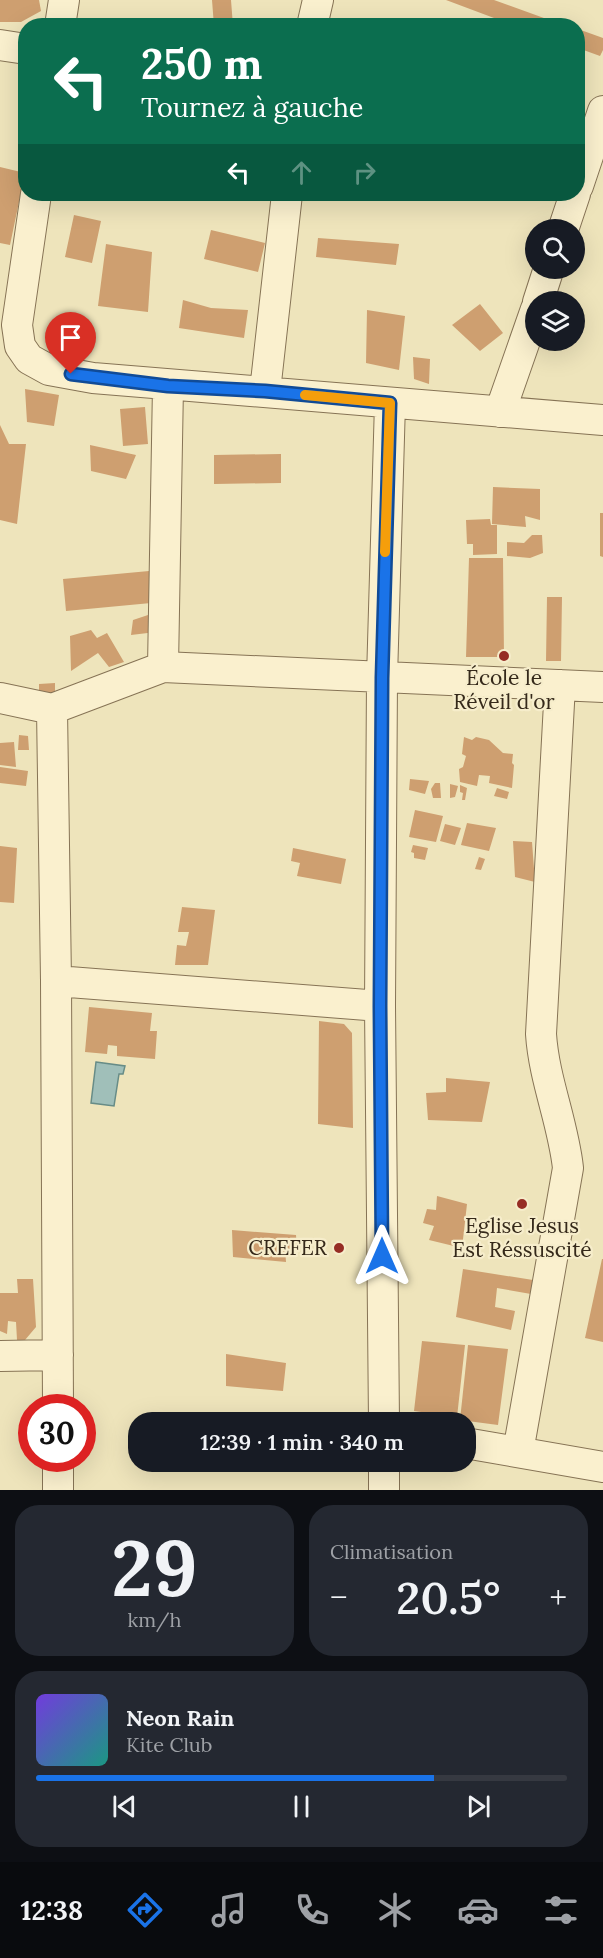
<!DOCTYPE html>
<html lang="fr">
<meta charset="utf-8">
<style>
body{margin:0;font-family:Lora,serif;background:#242831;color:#f1f3f6;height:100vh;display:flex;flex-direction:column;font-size:22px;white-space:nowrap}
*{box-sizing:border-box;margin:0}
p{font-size:20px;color:#9ea1a6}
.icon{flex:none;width:33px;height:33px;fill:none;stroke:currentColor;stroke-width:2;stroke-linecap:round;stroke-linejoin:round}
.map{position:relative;height:1490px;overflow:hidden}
.side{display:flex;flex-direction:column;gap:15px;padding:15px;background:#0d0f14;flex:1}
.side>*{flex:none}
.hud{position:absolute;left:18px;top:18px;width:567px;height:183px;border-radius:24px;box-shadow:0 6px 24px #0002;background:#0b6e4f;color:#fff;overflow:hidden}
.buttons{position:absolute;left:525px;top:219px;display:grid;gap:12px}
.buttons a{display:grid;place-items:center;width:60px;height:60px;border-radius:50%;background:#171b24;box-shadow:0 6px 24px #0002;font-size:30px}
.speed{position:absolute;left:18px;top:1394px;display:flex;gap:12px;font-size:30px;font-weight:700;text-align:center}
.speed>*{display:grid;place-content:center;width:78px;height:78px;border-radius:50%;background:#171b24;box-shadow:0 6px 24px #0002;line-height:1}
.speed .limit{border:9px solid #d22;background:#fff;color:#111}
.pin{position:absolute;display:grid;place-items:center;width:51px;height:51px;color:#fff;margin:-62px -26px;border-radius:50% 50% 50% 0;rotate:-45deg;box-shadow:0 0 6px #0007}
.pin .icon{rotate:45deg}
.me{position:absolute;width:66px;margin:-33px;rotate:0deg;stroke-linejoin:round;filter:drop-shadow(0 0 4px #0008)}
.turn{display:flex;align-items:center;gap:21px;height:126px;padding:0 24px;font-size:27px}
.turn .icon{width:78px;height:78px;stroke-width:2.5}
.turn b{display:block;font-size:42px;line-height:51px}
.lanes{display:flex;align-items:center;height:57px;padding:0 24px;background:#0003;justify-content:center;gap:30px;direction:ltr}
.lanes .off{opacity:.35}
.big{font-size:45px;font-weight:600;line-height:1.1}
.side .widget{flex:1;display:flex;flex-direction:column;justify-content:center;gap:9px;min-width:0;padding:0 21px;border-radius:24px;background:#242831}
.side .dial{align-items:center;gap:0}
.dial b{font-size:78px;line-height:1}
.song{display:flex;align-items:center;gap:18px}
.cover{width:72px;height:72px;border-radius:9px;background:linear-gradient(135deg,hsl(260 70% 55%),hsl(170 70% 35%))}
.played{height:6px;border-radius:3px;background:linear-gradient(90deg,#1a73e8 75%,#363941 75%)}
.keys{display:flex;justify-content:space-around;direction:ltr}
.heat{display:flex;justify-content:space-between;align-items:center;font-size:33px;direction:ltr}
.side .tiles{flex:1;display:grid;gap:15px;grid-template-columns:1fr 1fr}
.widget:last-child{grid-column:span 2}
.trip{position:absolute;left:128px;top:1412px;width:348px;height:60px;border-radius:24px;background:#171b24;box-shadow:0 6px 24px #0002;font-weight:600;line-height:60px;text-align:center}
.tab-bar{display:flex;height:96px;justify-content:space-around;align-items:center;background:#090b0e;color:#9ea1a6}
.tab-bar .icon{width:42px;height:42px}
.tab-bar .active{color:#1a73e8}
.tab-bar b{font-size:27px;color:#f1f3f6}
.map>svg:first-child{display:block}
.water{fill:#a0bfb9;stroke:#678c87;stroke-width:1.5}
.building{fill:#ce9f70}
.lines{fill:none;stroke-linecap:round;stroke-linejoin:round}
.minor-casing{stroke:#867355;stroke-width:32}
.minor{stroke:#faf0ce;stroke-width:30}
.route-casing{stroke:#114b97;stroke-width:15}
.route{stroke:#1a73e8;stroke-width:10}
.slow{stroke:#f59e0b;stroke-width:10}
.poi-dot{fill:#962d24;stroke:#f6edcb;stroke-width:2}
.labels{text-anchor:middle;stroke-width:4.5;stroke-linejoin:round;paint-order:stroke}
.poi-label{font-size:21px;fill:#35291a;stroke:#f6edcb}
</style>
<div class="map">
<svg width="603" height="1490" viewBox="0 0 603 1490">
<rect width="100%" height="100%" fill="#eee4bb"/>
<path class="water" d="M96,1062L125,1066L123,1074H119L114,1106L91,1103Z"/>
<path class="building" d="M0,0H39L41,11L21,22H0Z
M212,0H231L233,26H214Z
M446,0H494L566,26H515Z
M578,29L603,38V50L600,56L578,48Z
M0,167L25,173L10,245L0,243Z
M380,194H395L390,200Z
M74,215L101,221L92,263L65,257Z
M211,230L265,243L258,272L204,259Z
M318,238L399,244L396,265L316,257Z
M106,244L152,252L148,312L98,306Z
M183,300L211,308L248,310L244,338L179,328Z
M480,304L503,333L480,351L452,325Z
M367,310L405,316L399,370L366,363Z
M413,357L430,359L429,384L414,379Z
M25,389L59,395L54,426L27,422Z
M145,407L148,444L123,446L120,409Z
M0,425L9,444H26L17,524L0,520Z
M90,445L136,455L126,479L91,471Z
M281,454V483L214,484V455Z
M493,487L540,489V520L525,516L526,527L492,524Z
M600,513H603V557L600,556Z
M490,519L491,525H497V554L473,555V544H467L466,520Z
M532,535H542L543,553L530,558L507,556V542L524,543Z
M469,558H503L504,657H466Z
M149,571L151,603L66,611L63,579Z
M547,597H562L561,661H546Z
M154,613L156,632L131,635L133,620Z
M91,630L97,638L107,633L124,662L109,667L98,653L71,671L70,636Z
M55,683V698H39V684Z
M19,735L28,736L29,750H18Z
M464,737L472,740L476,737L489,740L503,753L513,754L512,763L514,765L512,788L489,783L490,776L479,775L477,786L460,782L459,769L463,767L466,756L462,754Z
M14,742L16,767L0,765V743Z
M0,767L28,771L26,786L0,783Z
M410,779L429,781L425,794L409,790Z
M435,783H440L441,798H433L431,789Z
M450,784L458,786L455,797L450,798Z
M460,785L467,788L465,800H462L463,793L460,792Z
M497,788L509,792L507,799L494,796Z
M415,810L443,816L436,842L409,837Z
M467,823L496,828L489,851L461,845Z
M445,824L461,828L455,845L440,841Z
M513,841L532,842L535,882L515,877Z
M413,845L428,848L425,860L414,858V853L411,852Z
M0,846L17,848L14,903L0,902Z
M293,848L346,859L341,884L297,876L300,863L291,861Z
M479,857L485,859L481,870L475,869Z
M182,907L215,910L208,965H175L177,945L186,946L189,932H178Z
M89,1007L152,1013L150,1031H157L155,1059L117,1056V1046L108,1045L107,1054L85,1052Z
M319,1021L344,1024L352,1033L353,1128L318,1124Z
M446,1078L490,1082L482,1122L428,1120L426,1093L446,1092Z
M437,1196L467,1204L462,1248L429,1240L434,1226L423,1223L427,1209L436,1210Z
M232,1230L296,1235L297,1250L285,1249L286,1262L233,1257Z
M602,1259H603V1342L585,1338Z
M463,1269L533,1280L531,1294L497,1288L495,1307L515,1311L511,1330L456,1317Z
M17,1279H33L36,1327L25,1340H17L16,1322L8,1321L7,1334L0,1331V1293H18Z
M422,1341L465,1345L457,1417L414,1411Z
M468,1345L508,1349L498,1425L460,1420Z
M226,1354L286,1363L283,1391L226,1386Z"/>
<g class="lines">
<g class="minor-casing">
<path id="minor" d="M60,26L64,0
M312,26L318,0
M0,45L26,49
M578,186L603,111
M36,194L17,325L20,346L29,359L49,370L93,378L603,420
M563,230L575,194
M538,302L549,268
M265,391L287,194
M500,412L536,309
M163,667L168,386
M0,698L52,709L163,667L603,687
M52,709L56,981L58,1407
M56,981L380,1006
M0,1356L58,1355
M384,1422L380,1006L382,678L390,403
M465,1443L603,1467
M518,1452L568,1168C563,1122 544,1080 541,1034L560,685
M58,1458V1490
M384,1461V1490"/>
</g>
<use href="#minor" class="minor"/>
</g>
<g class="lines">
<g class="route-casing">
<path id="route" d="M71,374L168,386L265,391L390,403L382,678L380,1006L382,1256"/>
</g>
<use href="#route" class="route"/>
<path class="slow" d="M305,395L390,403L385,552"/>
</g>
<g class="poi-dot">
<circle cx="504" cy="656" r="6"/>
<circle cx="522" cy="1204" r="6"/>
<circle cx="339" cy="1248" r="6"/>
</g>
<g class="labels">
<g class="poi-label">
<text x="504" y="685">École le<tspan x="504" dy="24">Réveil d'or</tspan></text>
<text x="522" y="1233">Eglise Jesus<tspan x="522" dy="24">Est Réssuscité</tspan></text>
<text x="327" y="1255" text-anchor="end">CREFER</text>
</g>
</g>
</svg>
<div class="buttons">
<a><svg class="icon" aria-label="search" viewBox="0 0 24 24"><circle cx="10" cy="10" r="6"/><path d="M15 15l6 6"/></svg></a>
<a><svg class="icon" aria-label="layers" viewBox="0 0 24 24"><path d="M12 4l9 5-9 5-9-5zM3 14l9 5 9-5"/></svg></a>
</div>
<div class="speed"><div class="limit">30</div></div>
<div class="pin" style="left:71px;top:374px;background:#d93025"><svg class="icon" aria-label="arrive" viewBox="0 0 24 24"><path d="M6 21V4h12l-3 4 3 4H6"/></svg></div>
<svg class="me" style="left:382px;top:1256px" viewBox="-20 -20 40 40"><path d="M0-17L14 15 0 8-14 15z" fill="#1a73e8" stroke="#fff" stroke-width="4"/></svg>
<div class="trip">12:39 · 1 min · 340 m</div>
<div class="hud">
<div class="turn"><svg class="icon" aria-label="left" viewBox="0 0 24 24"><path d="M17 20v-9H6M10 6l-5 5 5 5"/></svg><div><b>250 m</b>Tournez à gauche</div></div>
<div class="lanes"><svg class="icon" aria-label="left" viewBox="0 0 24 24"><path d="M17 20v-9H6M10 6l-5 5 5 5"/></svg><svg class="icon off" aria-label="ahead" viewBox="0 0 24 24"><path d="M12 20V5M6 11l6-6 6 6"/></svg><svg class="icon off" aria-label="right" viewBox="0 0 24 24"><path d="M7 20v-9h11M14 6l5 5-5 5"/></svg></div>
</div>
</div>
<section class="side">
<div class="tiles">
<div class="widget dial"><b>29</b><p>km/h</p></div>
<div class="widget"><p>Climatisation</p>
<div class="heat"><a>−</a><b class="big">20.5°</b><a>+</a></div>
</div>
<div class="widget">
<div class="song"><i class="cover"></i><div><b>Neon Rain</b><p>Kite Club</p></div></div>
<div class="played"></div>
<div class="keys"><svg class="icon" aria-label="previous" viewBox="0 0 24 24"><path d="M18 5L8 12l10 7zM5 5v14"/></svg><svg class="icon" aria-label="pause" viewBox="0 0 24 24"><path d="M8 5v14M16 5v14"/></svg><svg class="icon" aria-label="next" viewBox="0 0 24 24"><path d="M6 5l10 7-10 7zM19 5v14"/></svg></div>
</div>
</div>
</section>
<nav class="tab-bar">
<b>12:38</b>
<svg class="icon active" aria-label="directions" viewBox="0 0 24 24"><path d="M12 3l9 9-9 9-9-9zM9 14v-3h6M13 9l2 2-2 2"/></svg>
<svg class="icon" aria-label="music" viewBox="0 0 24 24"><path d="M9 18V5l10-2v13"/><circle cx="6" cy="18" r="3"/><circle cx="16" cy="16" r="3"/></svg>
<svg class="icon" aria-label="phone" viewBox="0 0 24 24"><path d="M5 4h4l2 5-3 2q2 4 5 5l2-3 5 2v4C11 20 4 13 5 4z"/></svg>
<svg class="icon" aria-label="climate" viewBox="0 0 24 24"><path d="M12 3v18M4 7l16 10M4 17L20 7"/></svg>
<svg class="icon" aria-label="car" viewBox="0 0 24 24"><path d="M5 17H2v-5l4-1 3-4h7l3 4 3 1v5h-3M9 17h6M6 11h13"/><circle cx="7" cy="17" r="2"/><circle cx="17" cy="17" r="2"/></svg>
<svg class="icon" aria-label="filters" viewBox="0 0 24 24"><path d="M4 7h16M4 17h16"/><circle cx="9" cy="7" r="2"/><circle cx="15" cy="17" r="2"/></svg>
</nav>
